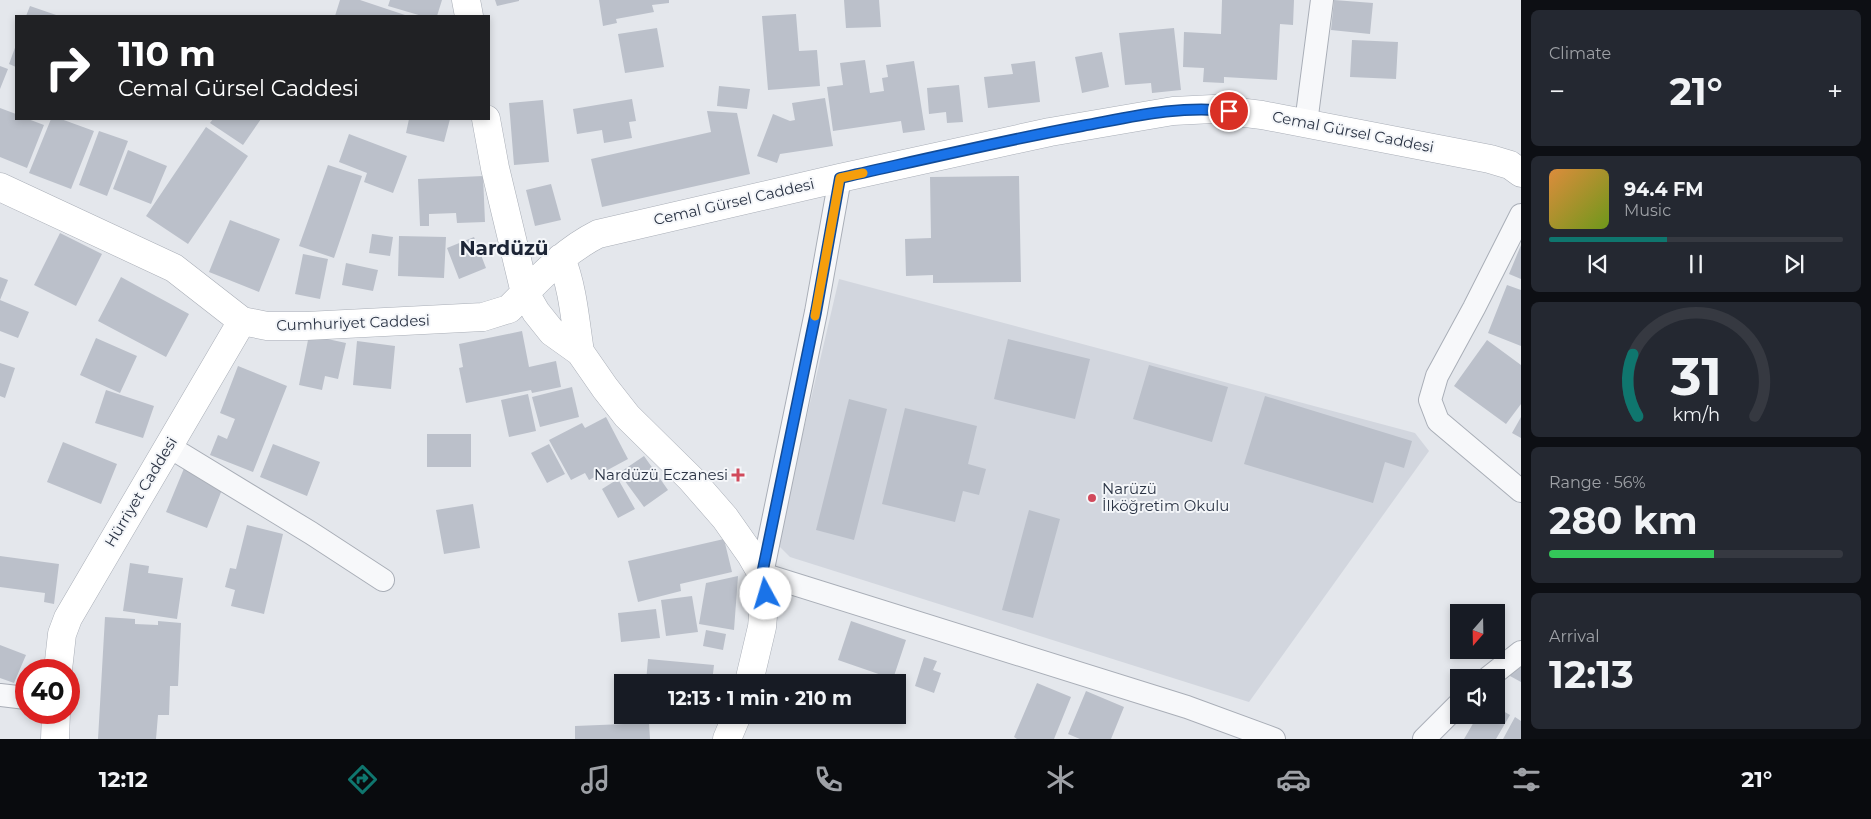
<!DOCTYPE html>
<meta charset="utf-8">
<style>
body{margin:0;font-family:Montserrat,sans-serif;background:#242831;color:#f1f3f6;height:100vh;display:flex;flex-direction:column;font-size:19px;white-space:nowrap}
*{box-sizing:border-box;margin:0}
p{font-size:16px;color:#9ea1a6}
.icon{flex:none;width:28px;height:28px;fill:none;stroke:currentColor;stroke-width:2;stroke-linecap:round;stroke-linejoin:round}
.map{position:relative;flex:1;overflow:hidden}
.details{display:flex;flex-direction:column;gap:10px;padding:10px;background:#0d0f14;width:350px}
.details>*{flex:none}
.guide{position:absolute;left:15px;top:15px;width:475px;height:105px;border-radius:0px;box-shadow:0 2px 8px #0003;background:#202124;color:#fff;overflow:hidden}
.needle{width:32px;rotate:200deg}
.controls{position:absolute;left:1450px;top:604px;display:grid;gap:10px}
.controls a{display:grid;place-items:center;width:55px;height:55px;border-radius:0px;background:#171b24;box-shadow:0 2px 8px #0003;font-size:25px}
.speed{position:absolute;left:15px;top:659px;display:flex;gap:10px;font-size:25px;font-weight:700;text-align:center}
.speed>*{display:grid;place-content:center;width:65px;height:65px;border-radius:50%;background:#171b24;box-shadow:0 2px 8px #0003;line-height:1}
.speed .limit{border:8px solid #d22;background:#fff;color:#111}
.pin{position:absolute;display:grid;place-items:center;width:42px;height:42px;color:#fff;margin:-21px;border:2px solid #fff;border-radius:50%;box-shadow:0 1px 5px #0007}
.me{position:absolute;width:55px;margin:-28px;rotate:354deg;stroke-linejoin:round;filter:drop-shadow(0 0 4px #0008)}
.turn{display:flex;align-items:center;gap:18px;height:105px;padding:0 20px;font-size:22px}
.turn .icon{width:65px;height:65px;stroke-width:2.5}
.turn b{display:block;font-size:35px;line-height:42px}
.big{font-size:38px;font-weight:700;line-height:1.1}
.details .card{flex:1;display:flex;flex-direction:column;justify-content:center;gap:8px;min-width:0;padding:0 18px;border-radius:8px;background:#242831}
.details .dial{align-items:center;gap:0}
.dial svg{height:130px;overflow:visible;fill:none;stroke:#363941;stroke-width:7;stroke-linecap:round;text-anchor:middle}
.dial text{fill:#f1f3f6;stroke:none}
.song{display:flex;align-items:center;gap:15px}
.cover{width:60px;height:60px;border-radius:8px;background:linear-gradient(135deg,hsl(30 70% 55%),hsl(80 70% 35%))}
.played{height:5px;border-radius:2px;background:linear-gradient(90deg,#0f766e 40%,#363941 40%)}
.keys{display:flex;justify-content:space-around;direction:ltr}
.heat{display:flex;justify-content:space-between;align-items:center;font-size:28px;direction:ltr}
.charge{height:8px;border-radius:4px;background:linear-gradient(90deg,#34c759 56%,#363941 0)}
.trip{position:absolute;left:614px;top:674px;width:292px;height:50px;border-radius:0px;background:#171b24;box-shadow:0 2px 8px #0003;font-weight:700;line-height:50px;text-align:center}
.tabs{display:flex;height:80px;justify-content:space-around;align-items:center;background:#090b0e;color:#9ea1a6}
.tabs .icon{width:35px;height:35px}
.tabs .current{color:#0f766e}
.tabs b{font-size:22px;color:#f1f3f6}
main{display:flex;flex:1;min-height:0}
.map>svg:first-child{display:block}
.built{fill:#d2d6de}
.building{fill:#bbc0ca}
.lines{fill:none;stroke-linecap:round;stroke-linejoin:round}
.street-casing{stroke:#a9aeb7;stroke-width:24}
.secondary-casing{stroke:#a9aeb7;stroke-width:29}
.street{stroke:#f7f8fa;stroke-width:22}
.secondary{stroke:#fff;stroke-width:28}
.route-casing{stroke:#114b97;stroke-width:12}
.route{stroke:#1a73e8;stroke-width:9}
.slow{stroke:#f59e0b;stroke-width:9}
.poi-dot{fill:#d1495b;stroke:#f4f6f9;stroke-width:2}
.labels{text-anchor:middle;stroke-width:4;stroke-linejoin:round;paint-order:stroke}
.street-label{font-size:15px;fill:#2b3445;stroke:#f4f6f9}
.poi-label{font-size:15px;fill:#2b3445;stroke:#f4f6f9;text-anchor:end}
.district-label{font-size:20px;font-weight:bold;fill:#1d2536;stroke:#f4f6f9}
</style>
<main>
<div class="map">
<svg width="1521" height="739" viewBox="0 0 1521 739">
<rect width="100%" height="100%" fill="#e4e7ec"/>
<path class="built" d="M839,279L1415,433L1429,451L1249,702L790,557L777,544Z"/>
<path class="building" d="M340,0H360L408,16H335Z
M390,0H442L437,16H422L388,6Z
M495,0H519V1L497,6Z
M599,0H669V3L652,5L654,12L616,19L617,23L603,26Z
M844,0H879L881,27L846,28Z
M1222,0H1294L1293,25L1280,24L1277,80L1224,77V83L1203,82L1204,68L1183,67L1184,32L1221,34Z
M1334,0L1373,3L1370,34L1331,30Z
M30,6L59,16H26Z
M796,14L799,51L817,50L820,86L768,90L762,16Z
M657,28L664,67L625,73L618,34Z
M1174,28L1181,90L1152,93L1151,83L1125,85L1119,33Z
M1352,40L1398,42L1396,79L1350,77Z
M16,45V67L9,64Z
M1102,52L1109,87L1082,93L1075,57Z
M865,60L870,93L884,91L882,78L888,77L886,65L914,61L925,130L903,133L901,121L833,131L827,87L843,85L840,63Z
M1035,61L1040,102L988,108L984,77L1013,74L1011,64Z
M0,66L8,69L0,89Z
M959,85L963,122L947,123L946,112L929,114L927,88Z
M719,86L750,89L747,109L717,106Z
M825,98L833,146L780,154L777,163L757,156L773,114L790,121L795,120L792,103Z
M632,99L636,121L629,122L632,138L604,143L602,130L577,134L573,109Z
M543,100L549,162L514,165L509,103Z
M0,108L16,114V119H28L44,125L27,168L0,157Z
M707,111L737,113L750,174L602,207L591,159L711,132Z
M51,119H61L94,131L71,189L29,173Z
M213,119H261L243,145L210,123Z
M409,119H450L444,142L406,133Z
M206,127L248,156L188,244L146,216Z
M99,131L128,141L107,196L79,185Z
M349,134L407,156L393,193L364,182L367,173L339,162Z
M128,150L167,166L151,204L113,189Z
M328,165L362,176L334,258L299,246Z
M483,176L485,222L457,223L456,213L429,214V226H420L418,179Z
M1019,176L1021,282L933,283V275L906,276L905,239L931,238L930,177Z
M551,184L561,220L535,226L526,190Z
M230,220L280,239L259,292L209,272Z
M60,233L102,254L76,306L34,285Z
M372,234L393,237L390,256L369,253Z
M399,236L446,237L444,278L398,276Z
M474,237L486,268L459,279L447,248Z
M1521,245V279L1509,274Z
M303,254L328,259L320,299L295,294Z
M346,263L378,270L373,291L342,285Z
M0,277L8,280L0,300L29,312L18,338L0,331Z
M121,277L189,314L166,357L98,321Z
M1507,285L1521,290V346L1488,333Z
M522,331L529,367L556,361L561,387L532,393L531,390L466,403L459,368L463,367L459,344Z
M309,335L346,343L338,379L325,376L322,390L299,385Z
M96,338L137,356L120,393L80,375Z
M1008,339L1090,359L1075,419L994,399Z
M1487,340L1521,365V404L1506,424L1454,386Z
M357,341L395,346L391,389L353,385Z
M0,363L15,368L5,398L0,396Z
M1149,365L1228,387L1212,442L1133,419Z
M238,366L287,386L253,472L210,455L218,435L227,439L235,419L220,413Z
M572,387L579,417L540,427L532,397Z
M106,390L154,406L143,438L95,423Z
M528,394L536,431L509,437L501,400Z
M1265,396L1412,441L1404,468L1385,462L1373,503L1244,464Z
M849,399L887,409L854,540L816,530Z
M905,408L977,426L968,464L986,469L979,495L963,491L955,522L882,504Z
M606,417L628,459L589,480L585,473L571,480L549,440L582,423L585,428Z
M1521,417V438L1512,433Z
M427,434H471V467H427Z
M63,442L117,464L101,504L47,482Z
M273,444L320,462L307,496L260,477Z
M549,444L565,474L547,483L531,453Z
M644,456L668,490L644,507L619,473Z
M185,466L225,482L207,528L166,512Z
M618,479L635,509L618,518L602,489Z
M473,504L480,548L444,554L436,510Z
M1029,510L1060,519L1033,618L1002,610Z
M247,525L283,534L264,614L231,606L235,590L225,587L230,568L236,569Z
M724,539L732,572L680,584L681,591L638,602L628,561Z
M0,556L59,564L54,604L44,602L45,593L0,587Z
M130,563L149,566L148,573L183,578L177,619L123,611Z
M738,576L734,630L699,624L706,583Z
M692,596L698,632L666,636L661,600Z
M656,609L660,638L621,642L618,613Z
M105,617L135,619V624L158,625V621L181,623L178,686H170L169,715H158L156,739H98Z
M851,621L906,640L893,679L838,660Z
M706,630L726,634L723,650L703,646Z
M0,645L26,655L14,683L0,678Z
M924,657L937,661L933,670L941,673L934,693L915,686Z
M648,659L714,665L712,682H646Z
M1518,662L1521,664V682L1510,676Z
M1037,683L1071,697L1054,739H1017L1014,737Z
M1086,691L1124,707L1111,739H1080L1068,734Z
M1496,707L1510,715L1496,739H1464L1478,715H1496Z
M644,715H709V723L643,718Z
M1515,717L1521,721V739H1503Z
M649,723L650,739H575V726Z"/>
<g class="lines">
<g class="street-casing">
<path id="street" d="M1306,123L1322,0
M840,178L816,312L762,574L1187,707L1274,739
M1521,215L1474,308L1437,376L1430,400L1438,421L1521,491
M168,446L311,533L383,580
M1488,678L1521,652
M0,695L26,698
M1424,739L1459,704"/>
</g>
<g class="secondary-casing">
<path id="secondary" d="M466,0L469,16
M486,119L495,168L525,293L536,312L552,332L580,352C575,320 573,288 561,258
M0,187L174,268L242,321L267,326H306L483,317L509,309C537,281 562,252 598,234L840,178L1050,132L1173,111L1213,109L1262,115L1490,159L1510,165L1521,173
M580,352L605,388L627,416L691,479L725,518L751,555L762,574L765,594L762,627L749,682
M58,670L62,634L68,618L242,321
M55,739L56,712
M727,739L737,715"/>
</g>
<use href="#street" class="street"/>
<use href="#secondary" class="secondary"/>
</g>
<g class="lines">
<g class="route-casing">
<path id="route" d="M766,594L762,574L816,312L840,178C921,160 1001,141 1082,126C1131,117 1179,105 1229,111"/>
</g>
<use href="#route" class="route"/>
<path class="slow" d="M815,316L840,178L863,173"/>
</g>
<g class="poi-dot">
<path d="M735.5 467.5h5v5h5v5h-5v5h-5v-5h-5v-5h5z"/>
<circle cx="1092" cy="498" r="5"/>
</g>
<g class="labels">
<g class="street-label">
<text transform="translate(1353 132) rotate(11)" y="5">Cemal Gürsel Caddesi</text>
<text transform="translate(734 202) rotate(-13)" y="5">Cemal Gürsel Caddesi</text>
<text transform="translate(353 323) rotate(-2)" y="5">Cumhuriyet Caddesi</text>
<text transform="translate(141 492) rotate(-59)" y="5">Hürriyet Caddesi</text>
</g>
<g class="poi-label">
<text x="728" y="480">Nardüzü Eczanesi</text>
<text x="1102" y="494" text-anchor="start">Narüzü<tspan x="1102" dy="17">İlköğretim Okulu</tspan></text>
</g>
<g class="district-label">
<text x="504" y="255">Nardüzü</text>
</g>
</g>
</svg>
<div class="controls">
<a><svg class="needle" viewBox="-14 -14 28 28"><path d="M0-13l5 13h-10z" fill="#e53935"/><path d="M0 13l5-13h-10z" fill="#9ea1a6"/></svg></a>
<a><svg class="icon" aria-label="sound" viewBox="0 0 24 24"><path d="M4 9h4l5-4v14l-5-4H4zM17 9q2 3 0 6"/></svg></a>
</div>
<div class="speed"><div class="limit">40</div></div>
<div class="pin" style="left:1229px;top:111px;background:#d93025"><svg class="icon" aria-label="arrive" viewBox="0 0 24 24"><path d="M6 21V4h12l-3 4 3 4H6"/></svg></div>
<svg class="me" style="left:766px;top:594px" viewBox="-20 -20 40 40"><circle r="19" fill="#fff"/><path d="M0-13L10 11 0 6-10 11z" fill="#1a73e8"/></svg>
<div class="trip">12:13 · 1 min · 210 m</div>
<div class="guide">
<div class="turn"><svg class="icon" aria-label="right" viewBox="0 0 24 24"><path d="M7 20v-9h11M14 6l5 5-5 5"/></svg><div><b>110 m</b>Cemal Gürsel Caddesi</div></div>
</div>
</div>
<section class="details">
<div class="card"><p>Climate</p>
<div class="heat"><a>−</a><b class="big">21°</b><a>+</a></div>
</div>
<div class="card">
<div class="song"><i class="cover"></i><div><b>94.4 FM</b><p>Music</p></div></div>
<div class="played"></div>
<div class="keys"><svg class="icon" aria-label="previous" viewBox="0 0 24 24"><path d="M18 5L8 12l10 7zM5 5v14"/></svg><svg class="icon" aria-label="pause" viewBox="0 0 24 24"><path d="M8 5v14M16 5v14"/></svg><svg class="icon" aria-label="next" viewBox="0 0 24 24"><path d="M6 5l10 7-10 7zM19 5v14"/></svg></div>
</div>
<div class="card dial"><svg viewBox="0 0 100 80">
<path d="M14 69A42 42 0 1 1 86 69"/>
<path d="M14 69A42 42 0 0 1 11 31" stroke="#0f766e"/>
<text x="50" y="56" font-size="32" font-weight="700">31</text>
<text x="50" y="72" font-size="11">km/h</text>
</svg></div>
<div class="card"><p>Range · 56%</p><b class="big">280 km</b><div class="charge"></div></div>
<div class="card"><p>Arrival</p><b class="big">12:13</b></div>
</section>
</main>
<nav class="tabs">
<b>12:12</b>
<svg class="icon current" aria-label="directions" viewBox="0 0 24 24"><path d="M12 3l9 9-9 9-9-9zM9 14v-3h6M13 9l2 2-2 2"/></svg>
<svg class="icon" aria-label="music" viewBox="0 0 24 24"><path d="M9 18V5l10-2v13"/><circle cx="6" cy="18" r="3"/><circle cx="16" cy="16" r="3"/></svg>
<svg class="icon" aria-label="phone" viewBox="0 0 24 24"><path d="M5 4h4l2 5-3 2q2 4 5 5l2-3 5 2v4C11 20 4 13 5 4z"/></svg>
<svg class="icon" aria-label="climate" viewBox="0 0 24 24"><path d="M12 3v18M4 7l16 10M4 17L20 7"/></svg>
<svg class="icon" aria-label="car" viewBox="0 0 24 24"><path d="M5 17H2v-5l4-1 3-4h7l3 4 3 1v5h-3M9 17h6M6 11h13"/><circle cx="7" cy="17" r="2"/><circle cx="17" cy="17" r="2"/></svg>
<svg class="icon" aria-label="filters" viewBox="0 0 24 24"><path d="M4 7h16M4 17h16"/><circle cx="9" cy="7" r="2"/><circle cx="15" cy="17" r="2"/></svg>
<b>21°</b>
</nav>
